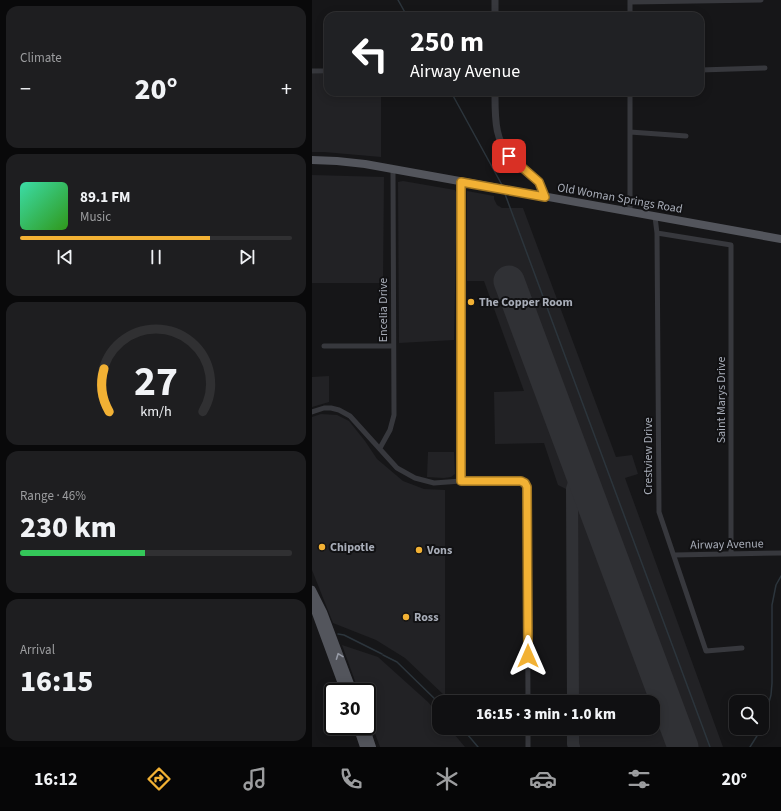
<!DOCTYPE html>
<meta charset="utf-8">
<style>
body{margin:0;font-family:"Source Sans 3",sans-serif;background:#1e1e20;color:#f1f3f6;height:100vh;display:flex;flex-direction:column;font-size:15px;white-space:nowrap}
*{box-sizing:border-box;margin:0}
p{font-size:13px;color:#9c9d9f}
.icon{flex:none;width:22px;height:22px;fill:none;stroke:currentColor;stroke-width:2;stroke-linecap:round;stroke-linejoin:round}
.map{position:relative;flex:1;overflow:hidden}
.details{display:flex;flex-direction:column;gap:6px;padding:6px;background:#09090a;width:312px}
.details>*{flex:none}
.guide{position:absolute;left:12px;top:12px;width:380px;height:84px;border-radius:12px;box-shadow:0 2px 10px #0003,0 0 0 1px #303032;background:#202124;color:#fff;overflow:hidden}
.tools{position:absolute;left:417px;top:695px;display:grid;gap:8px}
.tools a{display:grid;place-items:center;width:40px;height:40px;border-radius:8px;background:#101012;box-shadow:0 2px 10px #0003,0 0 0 1px #303032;font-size:20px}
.speed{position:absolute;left:12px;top:683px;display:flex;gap:8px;font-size:20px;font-weight:700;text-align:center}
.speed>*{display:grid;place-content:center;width:52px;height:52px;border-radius:50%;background:#101012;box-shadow:0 2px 10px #0003,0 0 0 1px #303032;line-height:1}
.speed .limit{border:2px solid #111;border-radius:6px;background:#fff;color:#111}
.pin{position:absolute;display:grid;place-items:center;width:34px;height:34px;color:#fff;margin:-17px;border-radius:8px;box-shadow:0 2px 6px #0006}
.me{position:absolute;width:44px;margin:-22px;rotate:0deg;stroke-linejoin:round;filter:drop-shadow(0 0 3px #0008)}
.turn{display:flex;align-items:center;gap:14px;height:84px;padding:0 20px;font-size:18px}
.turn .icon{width:52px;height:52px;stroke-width:2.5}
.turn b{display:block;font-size:28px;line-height:34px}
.big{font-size:30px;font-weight:800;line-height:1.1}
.details .tile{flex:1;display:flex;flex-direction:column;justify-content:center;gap:6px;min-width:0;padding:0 14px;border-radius:12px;background:#1e1e20}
.details .dial{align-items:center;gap:0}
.dial svg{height:104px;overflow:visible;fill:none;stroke:#303032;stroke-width:7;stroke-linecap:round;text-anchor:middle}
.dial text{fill:#f1f3f6;stroke:none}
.song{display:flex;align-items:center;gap:12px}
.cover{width:48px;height:48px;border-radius:6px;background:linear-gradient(135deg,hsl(160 70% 55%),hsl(110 70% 35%))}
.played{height:4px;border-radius:2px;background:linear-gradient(90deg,#f2b134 70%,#303032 70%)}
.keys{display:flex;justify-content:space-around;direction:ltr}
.heat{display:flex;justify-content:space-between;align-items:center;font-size:22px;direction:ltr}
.charge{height:6px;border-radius:3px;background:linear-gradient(90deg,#34c759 46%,#303032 0)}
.trip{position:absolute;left:120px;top:695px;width:228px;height:40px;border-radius:12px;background:#101012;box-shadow:0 2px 10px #0003,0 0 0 1px #303032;font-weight:800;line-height:40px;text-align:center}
.tab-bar{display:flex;height:64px;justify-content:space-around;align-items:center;background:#060607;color:#9c9d9f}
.tab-bar .icon{width:28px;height:28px}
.tab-bar .on{color:#f2b134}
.tab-bar b{font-size:18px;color:#f1f3f6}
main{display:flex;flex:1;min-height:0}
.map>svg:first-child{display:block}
.built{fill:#222225}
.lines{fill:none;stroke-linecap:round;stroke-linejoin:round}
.stream{stroke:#2c353c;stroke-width:1.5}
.taxiway{stroke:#303135;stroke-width:12}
.runway{stroke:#303135;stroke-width:31}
.minor{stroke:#37383d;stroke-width:5}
.tertiary{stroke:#37383d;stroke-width:7}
.primary{stroke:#53555c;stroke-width:8}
.oneway{stroke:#979ba6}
.route-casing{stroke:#9d7322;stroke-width:10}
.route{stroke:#f2b134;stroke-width:7}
.poi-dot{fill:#f2b134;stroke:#111113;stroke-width:1.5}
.labels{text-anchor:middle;stroke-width:4;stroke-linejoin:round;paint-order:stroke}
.street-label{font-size:12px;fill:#a8adb8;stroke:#111113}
.poi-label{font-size:12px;font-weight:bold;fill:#a8adb8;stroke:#111113;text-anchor:start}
</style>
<main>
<section class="details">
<div class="tile"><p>Climate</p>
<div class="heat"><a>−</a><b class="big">20°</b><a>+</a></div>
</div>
<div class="tile">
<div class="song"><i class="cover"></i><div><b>89.1 FM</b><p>Music</p></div></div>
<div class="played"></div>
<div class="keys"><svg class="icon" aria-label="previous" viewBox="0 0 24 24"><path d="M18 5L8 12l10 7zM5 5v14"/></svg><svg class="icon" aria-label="pause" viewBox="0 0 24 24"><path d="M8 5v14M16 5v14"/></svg><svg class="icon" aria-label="next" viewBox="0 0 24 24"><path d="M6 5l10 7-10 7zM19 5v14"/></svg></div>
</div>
<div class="tile dial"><svg viewBox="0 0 100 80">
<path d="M14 69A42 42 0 1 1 86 69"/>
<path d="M14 69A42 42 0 0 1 10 36" stroke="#f2b134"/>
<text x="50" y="56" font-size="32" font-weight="700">27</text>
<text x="50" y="72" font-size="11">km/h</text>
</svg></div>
<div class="tile"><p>Range · 46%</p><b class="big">230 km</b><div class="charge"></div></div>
<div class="tile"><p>Arrival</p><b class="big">16:15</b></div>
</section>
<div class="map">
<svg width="469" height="747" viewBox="0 0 469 747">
<rect width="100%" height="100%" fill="#161618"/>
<path class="built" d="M0,73L16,74V92H69V157L12,152H0Z
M0,175L72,177L71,283H0Z
M91,181L143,190L145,194L142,340L87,343L86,182Z
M155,191L182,196V199L185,205L190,208H211L304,457L320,455L326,474L313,478L411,747H259L257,742V728H341V702H257L258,491L246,485L232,443L183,444L182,392L212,391L172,281H155Z
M17,376V402L0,407V377Z
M9,414L25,415L37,421L53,441L65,459L91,481L112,489L133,490V696L93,658L64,640L21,623L0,570V417Z
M116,452H142L143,474L139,477L132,478L115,477Z
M30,645L66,657L116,702L127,715V728H137L153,747H68L55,712V692H47Z"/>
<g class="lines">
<path class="stream" d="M86,0L95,16
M139,92L190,185
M193,194L398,747
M26,634L32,635L70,654
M71,655L85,662L127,703
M450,727L459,695L460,683V605L464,585L469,576
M150,728L166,747
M438,747L450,728"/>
<path class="taxiway" d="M261,702L260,489L263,479L270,476
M261,728V744L262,747
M370,747V744"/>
<path class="runway" d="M197,281L371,747"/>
<path class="minor" d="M318,2L449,0
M318,16V0
M388,70L453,68
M0,71H16
M318,132L374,136
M318,212V92
M343,217L345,233L347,512L394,651L430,648
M345,233L419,245V554
M12,346H81
M0,412L12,408H19L27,410L38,416L85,468L103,478L122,483L149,481H209L213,483L215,487L216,702
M68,448L78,430L82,415L81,170
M149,481V182
M362,555L469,553
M216,728V747"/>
<path class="tertiary" d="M183,16V0
M183,92C183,117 182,143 202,161C217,176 225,175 233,197"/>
<path class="primary" d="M0,160L25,161L53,164L469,239
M0,590L11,612L41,692
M0,598L4,613L33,692
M45,726L52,747
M53,726L60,747"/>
</g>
<defs><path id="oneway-chevron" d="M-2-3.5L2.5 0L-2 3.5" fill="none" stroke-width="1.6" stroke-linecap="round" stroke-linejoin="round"/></defs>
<use class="oneway" href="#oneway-chevron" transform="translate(27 656) rotate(-111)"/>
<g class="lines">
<g class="route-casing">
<path id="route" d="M197,156L227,182L233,197L149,182V481H209L213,483L215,487L216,656"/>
</g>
<use href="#route" class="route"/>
</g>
<g class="poi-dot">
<circle cx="159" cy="302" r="4"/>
<circle cx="10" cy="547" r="4"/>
<circle cx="107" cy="550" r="4"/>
<circle cx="94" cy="617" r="4"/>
</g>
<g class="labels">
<g class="street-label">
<text transform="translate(308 198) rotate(10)" y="4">Old Woman Springs Road</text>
<text transform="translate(71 310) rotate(-90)" y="4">Encelia Drive</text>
<text transform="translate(409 400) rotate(-90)" y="4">Saint Marys Drive</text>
<text transform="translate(336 456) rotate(-90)" y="4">Crestview Drive</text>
<text transform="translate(415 544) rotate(-1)" y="4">Airway Avenue</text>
</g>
<g class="poi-label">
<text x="167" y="306">The Copper Room</text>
<text x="18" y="551">Chipotle</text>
<text x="115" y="554">Vons</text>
<text x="102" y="621">Ross</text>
</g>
</g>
</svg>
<div class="tools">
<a><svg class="icon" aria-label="search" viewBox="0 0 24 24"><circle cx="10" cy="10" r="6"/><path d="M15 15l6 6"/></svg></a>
</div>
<div class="speed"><div class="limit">30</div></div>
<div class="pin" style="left:197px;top:156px;background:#d93025"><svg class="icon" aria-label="arrive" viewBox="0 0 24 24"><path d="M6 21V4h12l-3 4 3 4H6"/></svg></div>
<svg class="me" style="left:216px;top:656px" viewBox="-20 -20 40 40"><path d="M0-17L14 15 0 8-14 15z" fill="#f2b134" stroke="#fff" stroke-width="4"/></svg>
<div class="trip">16:15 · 3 min · 1.0 km</div>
<div class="guide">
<div class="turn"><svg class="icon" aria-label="left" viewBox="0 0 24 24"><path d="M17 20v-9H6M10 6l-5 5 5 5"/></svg><div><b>250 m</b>Airway Avenue</div></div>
</div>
</div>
</main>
<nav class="tab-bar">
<b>16:12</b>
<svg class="icon on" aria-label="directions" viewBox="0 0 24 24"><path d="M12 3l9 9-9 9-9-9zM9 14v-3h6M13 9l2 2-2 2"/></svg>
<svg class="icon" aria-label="music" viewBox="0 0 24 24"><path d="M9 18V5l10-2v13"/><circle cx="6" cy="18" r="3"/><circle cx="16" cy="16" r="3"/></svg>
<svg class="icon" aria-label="phone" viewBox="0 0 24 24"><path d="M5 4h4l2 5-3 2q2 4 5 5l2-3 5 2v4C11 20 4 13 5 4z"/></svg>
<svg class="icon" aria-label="climate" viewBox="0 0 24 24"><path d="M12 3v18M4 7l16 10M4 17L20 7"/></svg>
<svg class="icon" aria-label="car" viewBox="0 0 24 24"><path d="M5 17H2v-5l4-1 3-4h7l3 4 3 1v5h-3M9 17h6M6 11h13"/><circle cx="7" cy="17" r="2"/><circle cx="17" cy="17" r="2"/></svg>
<svg class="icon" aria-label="filters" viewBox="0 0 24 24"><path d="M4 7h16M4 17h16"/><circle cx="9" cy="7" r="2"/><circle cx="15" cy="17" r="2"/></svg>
<b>20°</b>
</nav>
